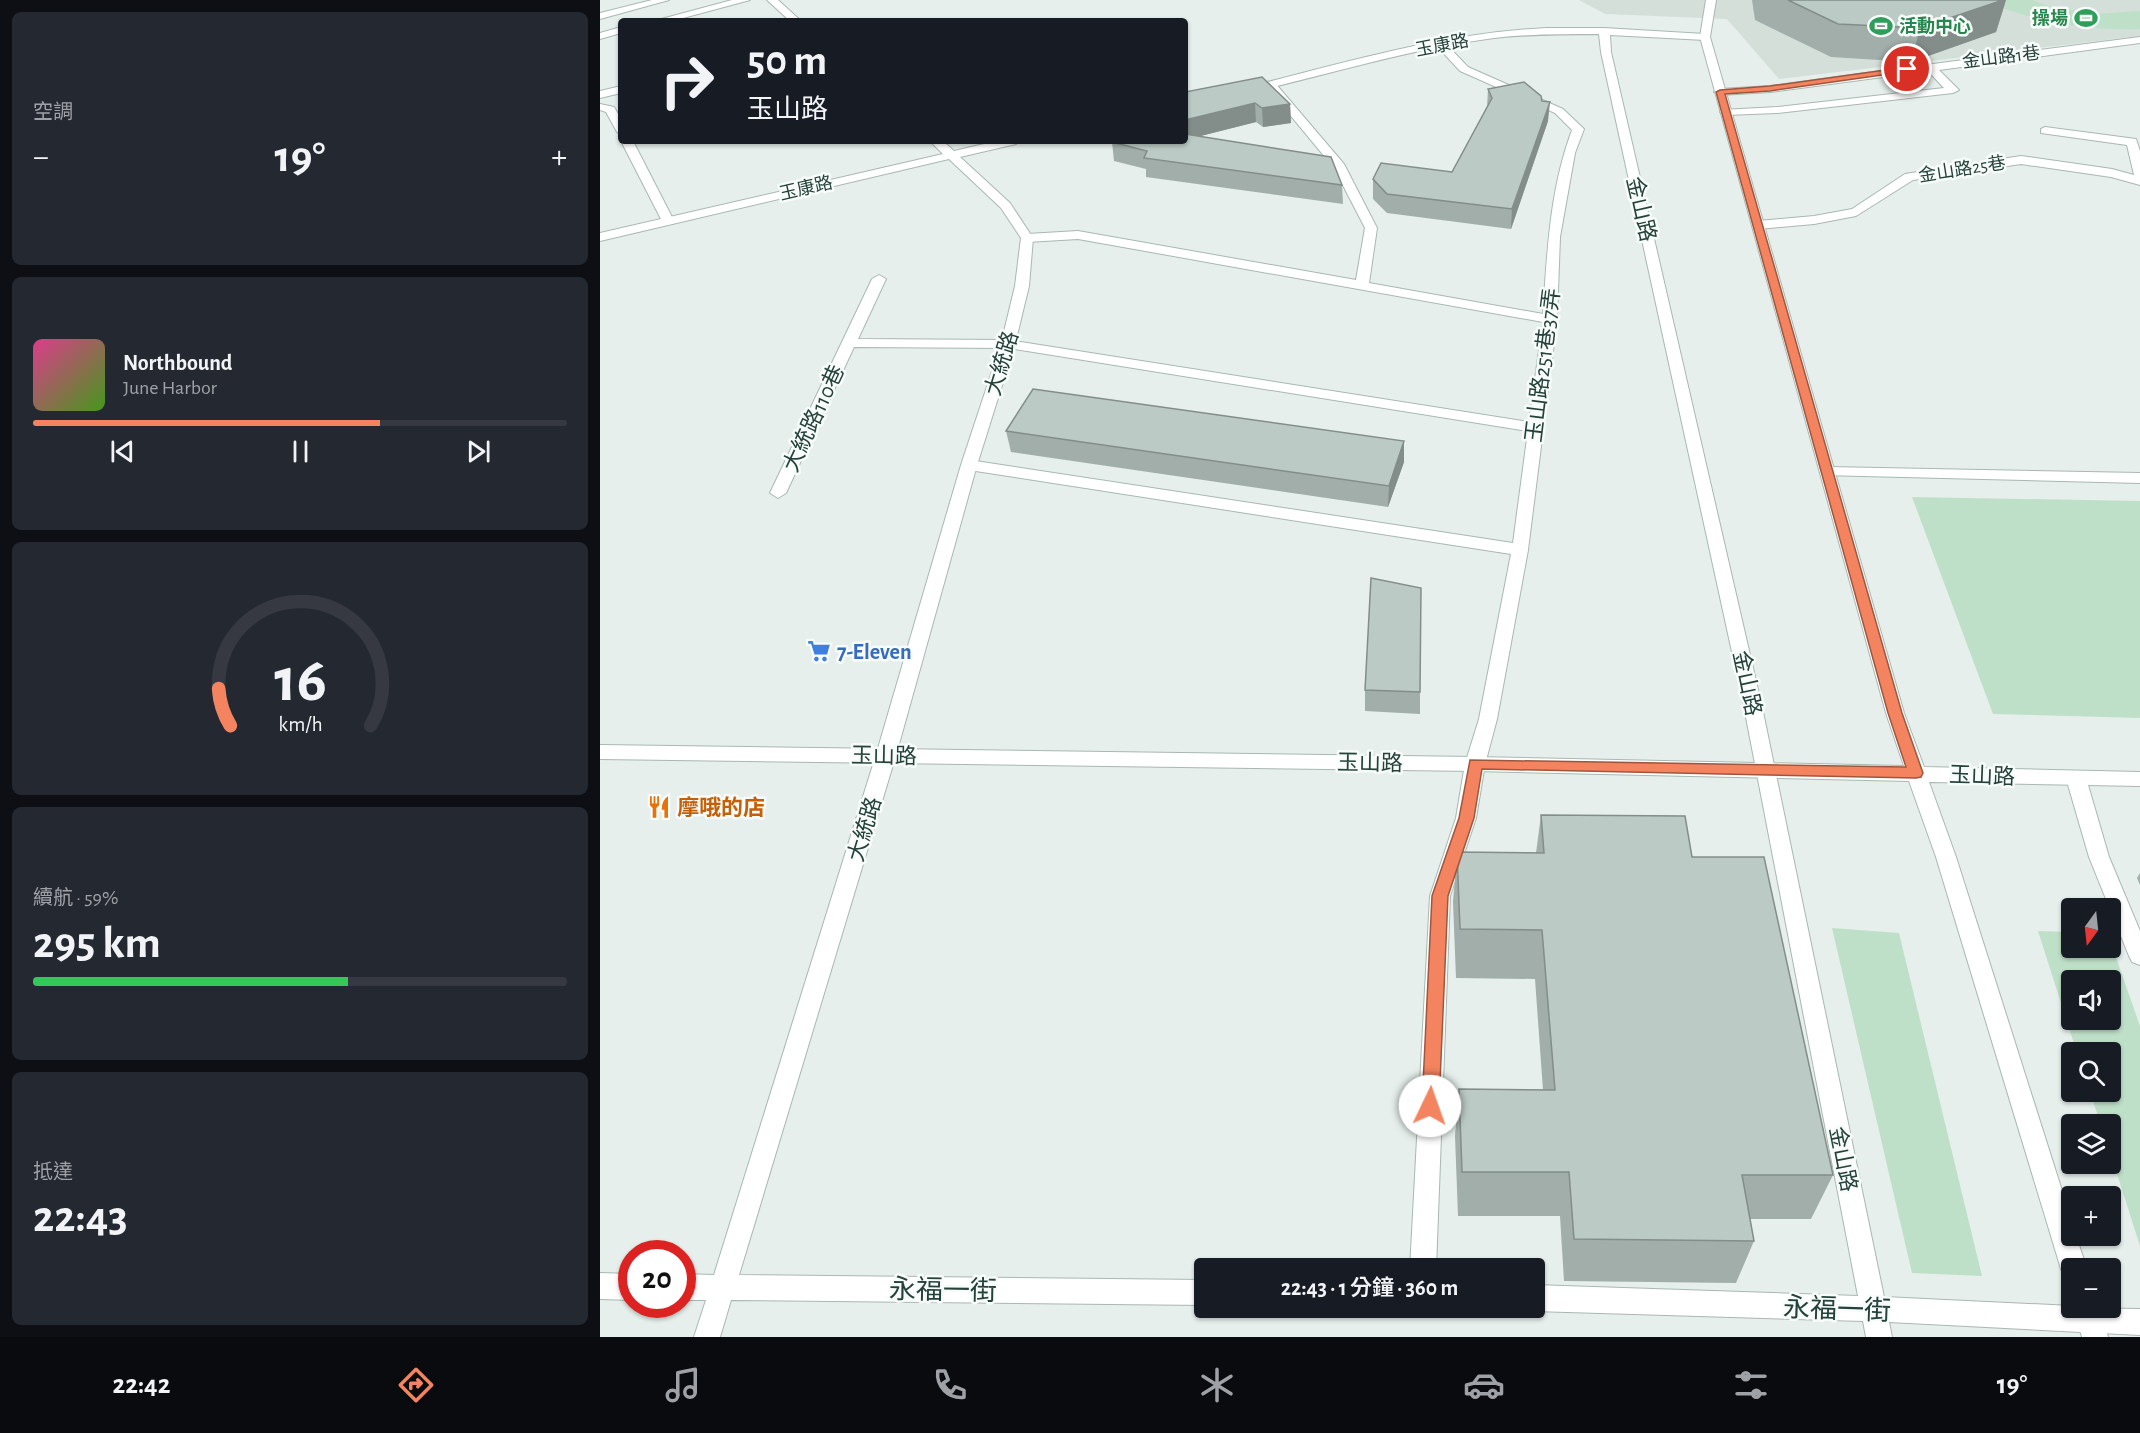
<!DOCTYPE html>
<html lang="zh-TW">
<meta charset="utf-8">
<style>
body{margin:0;font-family:"Alegreya Sans","Noto Sans TC",sans-serif;background:#242831;color:#f1f3f6;height:100vh;display:flex;flex-direction:column;font-size:22px;white-space:nowrap}
*{box-sizing:border-box;margin:0}
p{font-size:20px;color:#9ea1a6}
.icon{flex:none;width:33px;height:33px;fill:none;stroke:currentColor;stroke-width:2;stroke-linecap:round;stroke-linejoin:round}
.map{position:relative;flex:1;overflow:hidden}
.details{display:flex;flex-direction:column;gap:12px;padding:12px;background:#0d0f14;width:600px}
.details>*{flex:none}
.banner{position:absolute;left:18px;top:18px;width:570px;height:126px;border-radius:6px;box-shadow:0 2px 4px #0004;background:#171b24;color:#f1f3f6;overflow:hidden}
.needle{width:39px;rotate:195deg}
.buttons{position:absolute;left:1461px;top:898px;display:grid;gap:12px}
.buttons a{display:grid;place-items:center;width:60px;height:60px;border-radius:6px;background:#171b24;box-shadow:0 2px 4px #0004;font-size:30px}
.speed{position:absolute;left:18px;top:1240px;display:flex;gap:12px;font-size:30px;font-weight:700;text-align:center}
.speed>*{display:grid;place-content:center;width:78px;height:78px;border-radius:50%;background:#171b24;box-shadow:0 2px 4px #0004;line-height:1}
.speed .limit{border:9px solid #d22;background:#fff;color:#111}
.pin{position:absolute;display:grid;place-items:center;width:51px;height:51px;color:#fff;margin:-26px;border:3px solid #fff;border-radius:50%;box-shadow:0 2px 6px #0007}
.me{position:absolute;width:66px;margin:-33px;rotate:3deg;stroke-linejoin:round;filter:drop-shadow(0 0 4px #0008)}
.turn{display:flex;align-items:center;gap:21px;height:126px;padding:0 30px;font-size:27px}
.turn .icon{width:78px;height:78px;stroke-width:2.5}
.turn b{display:block;font-size:42px;line-height:51px}
.big{font-size:45px;font-weight:600;line-height:1.1}
.details .card{flex:1;display:flex;flex-direction:column;justify-content:center;gap:9px;min-width:0;padding:0 21px;border-radius:9px;background:#242831}
.details .dial{align-items:center;gap:0}
.dial svg{height:156px;overflow:visible;fill:none;stroke:#363941;stroke-width:7;stroke-linecap:round;text-anchor:middle}
.dial text{fill:#f1f3f6;stroke:none}
.song{display:flex;align-items:center;gap:18px}
.cover{width:72px;height:72px;border-radius:9px;background:linear-gradient(135deg,hsl(330 70% 55%),hsl(100 70% 35%))}
.played{height:6px;border-radius:3px;background:linear-gradient(90deg,#f4845f 65%,#363941 65%)}
.keys{display:flex;justify-content:space-around;direction:ltr}
.heat{display:flex;justify-content:space-between;align-items:center;font-size:33px;direction:ltr}
.charge{height:9px;border-radius:4px;background:linear-gradient(90deg,#34c759 59%,#363941 0)}
.trip{position:absolute;left:594px;top:1258px;width:351px;height:60px;border-radius:6px;background:#171b24;box-shadow:0 2px 4px #0004;font-weight:600;line-height:60px;text-align:center}
.menu{display:flex;height:96px;justify-content:space-around;align-items:center;background:#090b0e;color:#9ea1a6}
.menu .icon{width:42px;height:42px}
.menu .selected{color:#f4845f}
.menu b{font-size:27px;color:#f1f3f6}
main{display:flex;flex:1;min-height:0}
.map>svg:first-child{display:block}
.built{fill:#d4dfda}
.green{fill:#bfe0c8;fill-rule:evenodd}
.lines{fill:none;stroke-linecap:round;stroke-linejoin:round}
.service-casing{stroke:#a8b8b2;stroke-width:2}
.minor-casing{stroke:#a8b8b2;stroke-width:2}
.tertiary-casing{stroke:#a8b8b2;stroke-width:2}
.service{fill:#fff;fill-rule:evenodd}
.minor{fill:#fff;fill-rule:evenodd}
.tertiary{fill:#fff;fill-rule:evenodd}
.wall{fill:#a1aea9}
.shaded-wall{fill:#838d89}
.building{fill:#bbcac4;stroke:#838d89;stroke-width:1.5}
.route{fill:#f4845f;stroke:#9f563e;stroke-width:1.5}
.labels{text-anchor:middle;stroke-width:5;stroke-linejoin:round;paint-order:stroke}
.far-leisure-label{font-size:18px;font-weight:bold;fill:#27864d;stroke:#f7fbf9;text-anchor:end}
.far-street-label{font-size:18px;fill:#24423a;stroke:#f7fbf9}
.street-label{font-size:22px;fill:#24423a;stroke:#f7fbf9}
.shop-label{font-size:22px;font-weight:bold;fill:#366cbe;stroke:#f7fbf9;text-anchor:start}
.food-label{font-size:22px;font-weight:bold;fill:#c56008;stroke:#f7fbf9;text-anchor:start}
.near-street-label{font-size:27px;fill:#24423a;stroke:#f7fbf9}
</style>
<main>
<section class="details">
<div class="card"><p>空調</p>
<div class="heat"><a>−</a><b class="big">19°</b><a>+</a></div>
</div>
<div class="card">
<div class="song"><i class="cover"></i><div><b>Northbound</b><p>June Harbor</p></div></div>
<div class="played"></div>
<div class="keys"><svg class="icon" aria-label="previous" viewBox="0 0 24 24"><path d="M18 5L8 12l10 7zM5 5v14"/></svg><svg class="icon" aria-label="pause" viewBox="0 0 24 24"><path d="M8 5v14M16 5v14"/></svg><svg class="icon" aria-label="next" viewBox="0 0 24 24"><path d="M6 5l10 7-10 7zM19 5v14"/></svg></div>
</div>
<div class="card dial"><svg viewBox="0 0 100 80">
<path d="M14 69A42 42 0 1 1 86 69"/>
<path d="M14 69A42 42 0 0 1 8 50" stroke="#f4845f"/>
<text x="50" y="56" font-size="32" font-weight="700">16</text>
<text x="50" y="72" font-size="11">km/h</text>
</svg></div>
<div class="card"><p>續航 · 59%</p><b class="big">295 km</b><div class="charge"></div></div>
<div class="card"><p>抵達</p><b class="big">22:43</b></div>
</section>
<div class="map">
<svg width="1540" height="1337" viewBox="0 0 1540 1337">
<rect width="100%" height="100%" fill="#e6efeb"/>
<path class="built" d="M979,0H1540V36L1179,79L1127,19L1005,14Z"/>
<path class="green" d="M1381,0H1432L1452,7L1494,14L1540,11V29C1484,31 1433,21 1381,0Z
M1312,497L1540,501V718L1393,714Z
M1232,928L1299,933L1382,1276L1312,1273Z
M1438,931L1471,932L1472,948H1510L1511,943L1540,1026V1246L1511,1155L1510,1125H1501L1490,1092H1510V1053H1477ZM1472,981H1510V1020H1472Z"/>
<g class="lines">
<g class="service-casing">
<path id="service" d="M1106,0H1116L1110,37L1105,40L1100,37Z
M1540,37V43L1339,70L1359,90L1353,93L1177,113L1126,115L1120,112L1122,110L1177,107L1344,88L1328,71L1170,92L1120,95L1114,92L1120,89L1170,86L1324,65L1329,63L1333,64Z
M840,41L844,42L868,67L963,109L984,129L975,153L960,237L957,319L928,550L897,719L885,764L876,818L850,896L836,1269H810L830,896L856,818L865,764L879,719L911,554L369,470L361,465L369,460L913,543L928,431L408,348L254,347L186,493L178,498L170,493L272,279L279,275L286,279L258,339L408,340L929,422L943,322L478,239L427,242L421,238L427,234L478,231L756,280L765,228L734,168L667,87L665,85L671,82L675,83L744,164L777,228L769,283L943,314C947,252 950,188 972,130L955,113L860,71L835,44Z
M21,86V93L0,98V91Z
M0,104L14,107L21,119V134L17,132L6,112L0,110Z
M1445,127L1536,139L1540,151V185L1511,177L1421,164L1313,180L1256,216L1214,224L1158,229L1152,225L1158,221L1214,216L1252,209L1305,174L1421,156L1512,169L1534,175L1527,145L1441,133V129Z
M21,141H33L74,221L73,224H63L62,221Z
M1228,467L1540,473V483L1222,475L1220,472L1222,469Z"/>
</g>
<g class="minor-casing">
<path id="minor" d="M132,0H150L72,21H54Z
M167,0H178L201,21H190Z
M21,27V33L0,39V33Z
M947,28H1004L1105,34L1110,37L1105,40L1010,35L1011,52L1162,707L1284,1297L1472,1306V1308L1540,1309V1335L1289,1322L1292,1337H1266L1263,1321L934,1311L928,1308H934V1285L1258,1296L1144,707L1001,52L999,34C964,34 929,34 894,38C810,49 730,74 648,93L642,90L644,88C744,63 843,33 947,28Z
M330,141H343L354,151L397,141H418L416,144L360,157L410,203L433,238L429,286L415,344L377,465L296,755L139,1275L604,1280V1305L131,1300L120,1337H94L106,1300H82V1274L114,1275L276,755L361,465L401,344L415,286L421,238L401,208L349,159L0,241V233L343,154Z
M1476,771L1483,773L1486,778L1509,857L1540,931V965L1532,962L1529,956L1489,857L1466,778L1469,773Z
M0,1273L32,1274V1300L0,1299Z"/>
</g>
<g class="tertiary-casing">
<path id="tertiary" d="M52,0H69L0,19V13Z
M1105,34L1110,37L1304,713L1324,767L1540,772V786L1329,782L1356,857L1472,1222V1236H1476L1487,1269H1472V1280L1465,1278L1461,1269L1336,857L1309,781L875,771L0,759V745L875,757L1304,766L1286,713L1100,37Z
M1473,1308H1499L1508,1337H1482Z"/>
</g>
<use href="#service" class="service"/>
<use href="#minor" class="minor"/>
<use href="#tertiary" class="tertiary"/>
</g>
<path class="wall" d="M1152,0H1406L1396,32L1311,62L1231,57L1155,20Z
M888,89L948,121L911,229L787,213L773,199V179L852,172L887,108Z
M585,92L690,104L691,123L663,127L656,122L600,136L742,185L743,204L546,177V169L514,161L512,142Z
M406,431L804,441V462L788,507L411,452Z
M765,690L820,692V714L765,711Z
M941,815L1092,857L1233,1175L1211,1219H1150L1154,1241L1136,1283L964,1281L960,1216H858L855,1136L859,1089L943,1090L935,979L856,978L853,902L857,852L936,853Z
M1540,873V885L1537,878Z"/>
<path class="shaded-wall" d="M1403,0H1406L1396,32L1311,62L1320,28Z
M950,102L948,121L911,229L912,209Z
M655,103L656,122L585,140V120Z
M690,104L691,123L663,127L662,108Z
M804,441V462L788,507L789,486Z"/>
<path class="building" d="M1188,0H1403L1320,28L1238,24Z
M662,77L690,104L662,108L655,103L585,120V92Z
M924,82L941,96L942,101L950,102L912,209L787,194L773,179L781,163L852,172L892,98L888,89Z
M585,134L731,157L742,185L544,158L547,151L512,142L513,141H585Z
M433,389L804,441L789,486L406,431Z
M771,578L821,588L820,692L765,690Z
M941,815L1085,816L1092,857H1164L1233,1175H1142L1154,1241L974,1239L969,1172H862L859,1089L955,1090L942,930L860,929L857,852L944,853Z"/>
<path class="route" d="M1307,67L1311,69L1310,71L1170,91L1125,94L1302,713L1323,773L1321,777L1316,778L882,769L874,818L848,896L839,1106L837,1112L830,1114L824,1112L822,1106L832,896L859,818L870,760L1306,767L1288,713L1116,92L1120,90L1170,86Z"/>
<defs>
<g id="stadium-bare" transform="scale(1.8)"><path d="M0-5a6.5 5 0 1 0 0 10a6.5 5 0 1 0 0-10ZM-3.5-1.8h7v3.6h-7Z" fill="#2e9e5b" stroke="#f7fbf9" stroke-width="2.5" paint-order="stroke"/></g>
<g id="supermarket-bare" transform="scale(1.8)"><path d="M-6-5.5h2.5l.6 2H6L4.5 2H-2.5L-4.4-4H-6ZM-1.5 3.2a1.3 1.3 0 1 0 .1 0ZM3 3.2a1.3 1.3 0 1 0 .1 0Z" fill="#3f7fe0" stroke="#f7fbf9" stroke-width="2.5" paint-order="stroke"/></g>
<g id="restaurant-bare" transform="scale(1.8)"><path d="M-5-6h1v4h1v-4h1v4h1v-4h1v5L-1.5 .5V6h-2V.5L-5-1ZM5-6V6H3V1.5H1.5Q1.5-4 5-6Z" fill="#e8710a" stroke="#f7fbf9" stroke-width="2.5" paint-order="stroke"/></g>
</defs>
<g fill-rule="evenodd">
<use href="#stadium-bare" x="1486" y="18"/>
<use href="#stadium-bare" x="1281" y="26"/>
<use href="#supermarket-bare" x="219" y="651"/>
<use href="#restaurant-bare" x="59" y="807"/>
</g>
<g class="labels">
<g class="far-leisure-label">
<text x="1468" y="24">操場</text>
<text x="1299" y="32" text-anchor="start">活動中心</text>
</g>
<g class="far-street-label">
<text transform="translate(842 45) rotate(-11)" y="6">玉康路</text>
<text transform="translate(1401 57) rotate(-7)" y="6">金山路1巷</text>
<text transform="translate(1362 169) rotate(-9)" y="6">金山路25巷</text>
<text transform="translate(206 188) rotate(-13)" y="6">玉康路</text>
</g>
<g class="street-label">
<text transform="translate(1042 209) rotate(77)" y="8">金山路</text>
<text transform="translate(401 363) rotate(-73)" y="8">大統路</text>
<text transform="translate(942 365) rotate(-83)" y="8">玉山路251巷37弄</text>
<text transform="translate(213 418) rotate(-65)" y="8">大統路110巷</text>
<text transform="translate(1148 683) rotate(78)" y="8">金山路</text>
<text transform="translate(284 755) rotate(1)" y="8">玉山路</text>
<text transform="translate(770 762) rotate(1)" y="8">玉山路</text>
<text transform="translate(1382 775) rotate(2)" y="8">玉山路</text>
<text transform="translate(264 829) rotate(-73)" y="8">大統路</text>
<text transform="translate(1244 1159) rotate(79)" y="8">金山路</text>
</g>
<g class="shop-label">
<text x="237" y="659">7-Eleven</text>
</g>
<g class="food-label">
<text x="77" y="815">摩哦的店</text>
</g>
<g class="near-street-label">
<text transform="translate(343 1290) rotate(1)" y="9">永福一街</text>
<text transform="translate(1237 1309) rotate(2)" y="9">永福一街</text>
</g>
</g>
</svg>
<div class="buttons">
<a><svg class="needle" viewBox="-14 -14 28 28"><path d="M0-13l5 13h-10z" fill="#e53935"/><path d="M0 13l5-13h-10z" fill="#9ea1a6"/></svg></a>
<a><svg class="icon" aria-label="sound" viewBox="0 0 24 24"><path d="M4 9h4l5-4v14l-5-4H4zM17 9q2 3 0 6"/></svg></a>
<a><svg class="icon" aria-label="search" viewBox="0 0 24 24"><circle cx="10" cy="10" r="6"/><path d="M15 15l6 6"/></svg></a>
<a><svg class="icon" aria-label="layers" viewBox="0 0 24 24"><path d="M12 4l9 5-9 5-9-5zM3 14l9 5 9-5"/></svg></a>
<a>+</a>
<a>−</a>
</div>
<div class="speed"><div class="limit">20</div></div>
<div class="pin" style="left:1307px;top:69px;background:#d93025"><svg class="icon" aria-label="arrive" viewBox="0 0 24 24"><path d="M6 21V4h12l-3 4 3 4H6"/></svg></div>
<svg class="me" style="left:830px;top:1106px" viewBox="-20 -20 40 40"><circle r="19" fill="#fff"/><path d="M0-13L10 11 0 6-10 11z" fill="#f4845f"/></svg>
<div class="trip">22:43 · 1 分鐘 · 360 m</div>
<div class="banner">
<div class="turn"><svg class="icon" aria-label="right" viewBox="0 0 24 24"><path d="M7 20v-9h11M14 6l5 5-5 5"/></svg><div><b>50 m</b>玉山路</div></div>
</div>
</div>
</main>
<nav class="menu">
<b>22:42</b>
<svg class="icon selected" aria-label="directions" viewBox="0 0 24 24"><path d="M12 3l9 9-9 9-9-9zM9 14v-3h6M13 9l2 2-2 2"/></svg>
<svg class="icon" aria-label="music" viewBox="0 0 24 24"><path d="M9 18V5l10-2v13"/><circle cx="6" cy="18" r="3"/><circle cx="16" cy="16" r="3"/></svg>
<svg class="icon" aria-label="phone" viewBox="0 0 24 24"><path d="M5 4h4l2 5-3 2q2 4 5 5l2-3 5 2v4C11 20 4 13 5 4z"/></svg>
<svg class="icon" aria-label="climate" viewBox="0 0 24 24"><path d="M12 3v18M4 7l16 10M4 17L20 7"/></svg>
<svg class="icon" aria-label="car" viewBox="0 0 24 24"><path d="M5 17H2v-5l4-1 3-4h7l3 4 3 1v5h-3M9 17h6M6 11h13"/><circle cx="7" cy="17" r="2"/><circle cx="17" cy="17" r="2"/></svg>
<svg class="icon" aria-label="filters" viewBox="0 0 24 24"><path d="M4 7h16M4 17h16"/><circle cx="9" cy="7" r="2"/><circle cx="15" cy="17" r="2"/></svg>
<b>19°</b>
</nav>
